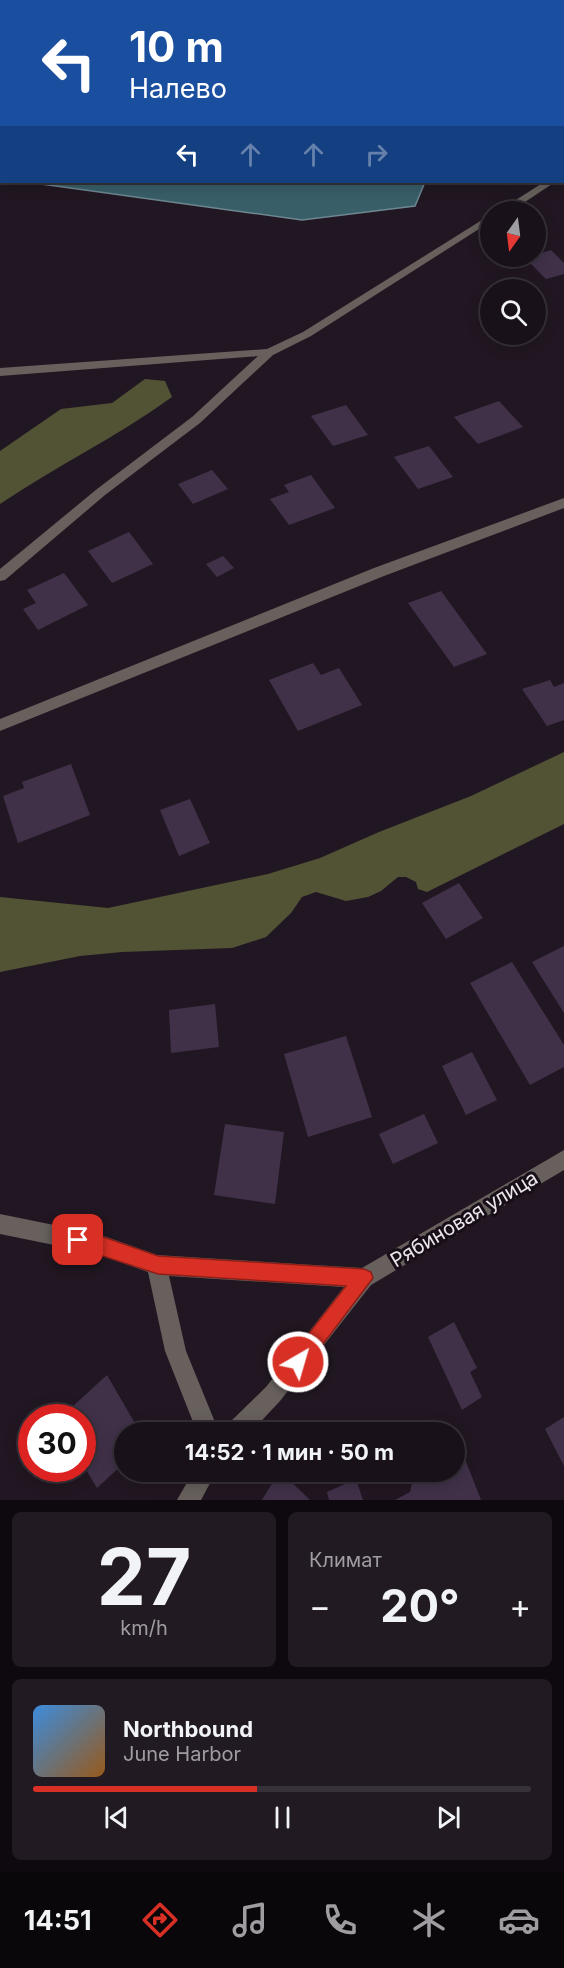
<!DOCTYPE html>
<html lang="ru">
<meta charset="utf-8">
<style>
body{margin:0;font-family:Inter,sans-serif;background:#221a23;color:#f1f3f6;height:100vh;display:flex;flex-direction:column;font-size:22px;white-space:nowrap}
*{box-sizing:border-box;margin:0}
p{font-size:20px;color:#9f9da2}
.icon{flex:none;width:33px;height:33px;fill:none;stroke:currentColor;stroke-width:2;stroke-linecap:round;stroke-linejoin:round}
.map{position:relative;height:1500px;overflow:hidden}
.sheet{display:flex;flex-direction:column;gap:12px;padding:12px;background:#0e090e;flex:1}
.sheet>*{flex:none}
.guide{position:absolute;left:0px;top:0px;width:564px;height:183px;box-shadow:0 3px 15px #0003,0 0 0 2px #373139;background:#1a4fa0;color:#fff;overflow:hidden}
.needle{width:39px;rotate:194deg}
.controls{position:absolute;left:480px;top:201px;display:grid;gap:12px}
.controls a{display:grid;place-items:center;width:66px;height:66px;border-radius:50%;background:#19111a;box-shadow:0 3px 15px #0003,0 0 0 2px #373139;font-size:30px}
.speed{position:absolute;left:18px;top:1404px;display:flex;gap:12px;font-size:30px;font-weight:700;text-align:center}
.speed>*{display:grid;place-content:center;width:78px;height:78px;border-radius:50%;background:#19111a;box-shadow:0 3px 15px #0003,0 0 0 2px #373139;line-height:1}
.speed .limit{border:9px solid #d22;background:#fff;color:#111}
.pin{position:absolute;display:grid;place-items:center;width:51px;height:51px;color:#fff;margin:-26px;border-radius:12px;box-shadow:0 3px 9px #0006}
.me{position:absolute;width:66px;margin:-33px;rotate:38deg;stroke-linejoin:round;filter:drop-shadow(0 0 4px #0008)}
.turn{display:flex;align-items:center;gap:21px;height:126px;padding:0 30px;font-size:27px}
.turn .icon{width:78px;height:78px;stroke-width:2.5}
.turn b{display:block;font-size:42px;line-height:51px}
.lanes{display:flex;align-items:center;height:57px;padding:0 30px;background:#0003;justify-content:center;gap:30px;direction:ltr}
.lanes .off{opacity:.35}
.big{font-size:45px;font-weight:700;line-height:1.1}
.sheet .tile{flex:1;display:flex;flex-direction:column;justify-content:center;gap:9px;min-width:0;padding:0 21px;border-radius:9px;background:#221a23}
.sheet .dial{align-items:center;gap:0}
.dial b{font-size:78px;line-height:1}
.song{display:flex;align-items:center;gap:18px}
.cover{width:72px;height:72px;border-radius:9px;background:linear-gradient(135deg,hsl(210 70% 55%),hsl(30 70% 35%))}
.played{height:6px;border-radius:3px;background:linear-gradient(90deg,#d93025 45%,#373139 45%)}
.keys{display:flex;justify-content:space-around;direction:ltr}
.heat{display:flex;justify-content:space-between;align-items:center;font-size:33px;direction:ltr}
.sheet .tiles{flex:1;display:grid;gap:12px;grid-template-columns:1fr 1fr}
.tile:last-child{grid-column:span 2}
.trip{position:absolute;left:114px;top:1422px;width:351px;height:60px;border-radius:30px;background:#19111a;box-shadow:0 3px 15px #0003,0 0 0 2px #373139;font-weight:700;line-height:60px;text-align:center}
.dock{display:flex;height:96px;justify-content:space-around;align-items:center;background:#0a070a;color:#9f9da2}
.dock .icon{width:42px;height:42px}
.dock .on{color:#d93025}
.dock b{font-size:27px;color:#f1f3f6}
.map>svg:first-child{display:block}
.forest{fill:#525335}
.water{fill:#385e68;stroke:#6e8690;stroke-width:1.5}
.building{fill:#403149}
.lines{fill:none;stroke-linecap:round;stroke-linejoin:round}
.minor{fill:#67605c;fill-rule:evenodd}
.route{fill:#d93025;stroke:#8d1f18;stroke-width:1.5}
.labels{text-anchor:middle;stroke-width:6;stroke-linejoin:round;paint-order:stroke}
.near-street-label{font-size:20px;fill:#ece5ec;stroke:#180e18}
</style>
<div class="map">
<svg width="564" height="1500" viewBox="0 0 564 1500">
<rect width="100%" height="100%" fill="#211722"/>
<path class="forest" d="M145,379L165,381L172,397C117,437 56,466 0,504V451L61,409L112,403Z
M564,752V824L427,892L418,889L416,882L406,877H398L381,891L368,897L346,901L316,892L302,897L291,913L266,937L232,948L122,952L80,956L0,972V897L108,908L268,874L320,858L379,832L471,796Z"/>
<path class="water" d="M0,0H225L230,1L2,2L1,178Z
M27,182H425L415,206L302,220Z"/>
<path class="building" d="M551,250L564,263V274L546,279L525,258Z
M499,401L523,427L478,444L454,417Z
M346,405L368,435L333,446L311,416Z
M429,446L453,477L418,489L394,457Z
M212,470L228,489L193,504L178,484Z
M311,475L335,508L289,525L270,499L289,492L284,485Z
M129,532L153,564L112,583L88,551Z
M223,556L234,568L217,577L206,564Z
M64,573L88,605L38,630L23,609L36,603L27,590Z
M441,591L487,654L454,667L408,603Z
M313,663L321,675L339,668L362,705L298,731L269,680Z
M550,680L554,687L564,683V720L547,726L522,689Z
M71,764L90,815L18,843L3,796L24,788L22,782Z
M190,799L210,843L179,856L160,810Z
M459,883L483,918L446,939L422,903Z
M564,946V1013L532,962Z
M512,962L564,1045V1067L530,1085L470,983Z
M215,1004L219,1047L171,1053L169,1010Z
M346,1036L372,1117L308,1137L284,1054Z
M472,1052L497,1100L466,1115L442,1066Z
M424,1114L438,1143L393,1164L379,1134Z
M225,1124L284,1132L275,1204L214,1195Z
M454,1322L477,1368L470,1372L482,1397L462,1410L428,1337Z
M107,1375L140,1432H124V1463L97,1488L82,1463V1418H60Z
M564,1417V1466L545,1429Z
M465,1459L481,1500H395L410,1492L412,1483L437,1472H454V1463Z
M279,1472H281L310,1500H262Z
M356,1479L363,1500H329L327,1492Z"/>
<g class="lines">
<path class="minor" d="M562,170H564V176H562Z
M544,182H555L510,212H497Z
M490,215V222L311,336L273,355L200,423L105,495L5,580L0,581V569L97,489L192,417L258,356L0,376V368L267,349L303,332Z
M564,498V508L384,576L0,731V719L374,568Z
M564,1150V1170L371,1285L280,1401L251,1432H225L228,1424L266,1387L344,1287L169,1276L186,1351L219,1432H197L165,1351L148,1272L98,1254L0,1234V1214L98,1234L157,1255L362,1268Z
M193,1472H216L201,1500H177Z"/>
</g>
<path class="route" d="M78,1231L98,1235L158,1256L364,1269L371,1272L373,1278L305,1368L298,1371L292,1368L289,1362L292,1355L346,1286L158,1274L72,1246L69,1240L72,1233Z"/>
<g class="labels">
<g class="near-street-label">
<text transform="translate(464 1219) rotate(-31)" y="7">Рябиновая улица</text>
</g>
</g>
</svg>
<div class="controls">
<a><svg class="needle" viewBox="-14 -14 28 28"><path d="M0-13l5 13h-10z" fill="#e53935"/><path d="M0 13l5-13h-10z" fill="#9f9da2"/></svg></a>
<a><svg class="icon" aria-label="search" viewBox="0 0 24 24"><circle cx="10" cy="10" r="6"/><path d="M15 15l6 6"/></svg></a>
</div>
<div class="speed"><div class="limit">30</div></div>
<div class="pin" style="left:78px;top:1240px;background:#d93025"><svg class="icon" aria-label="arrive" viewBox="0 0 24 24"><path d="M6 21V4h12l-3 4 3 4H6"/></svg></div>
<svg class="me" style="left:298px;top:1362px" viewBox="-20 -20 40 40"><circle r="17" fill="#d93025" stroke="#fff" stroke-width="3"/><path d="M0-11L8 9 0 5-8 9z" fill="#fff"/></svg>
<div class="trip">14:52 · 1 мин · 50 m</div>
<div class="guide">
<div class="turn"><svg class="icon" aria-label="left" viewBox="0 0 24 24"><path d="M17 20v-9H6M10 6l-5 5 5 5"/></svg><div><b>10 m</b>Налево</div></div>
<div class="lanes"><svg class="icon" aria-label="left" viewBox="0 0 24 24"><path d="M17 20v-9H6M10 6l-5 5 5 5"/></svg><svg class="icon off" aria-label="ahead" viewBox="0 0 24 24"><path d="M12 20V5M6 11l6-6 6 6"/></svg><svg class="icon off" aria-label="ahead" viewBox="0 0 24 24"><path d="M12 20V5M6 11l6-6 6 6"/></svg><svg class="icon off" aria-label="right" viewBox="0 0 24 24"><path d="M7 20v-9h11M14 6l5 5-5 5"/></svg></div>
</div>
</div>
<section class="sheet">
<div class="tiles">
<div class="tile dial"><b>27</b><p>km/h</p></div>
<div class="tile"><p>Климат</p>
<div class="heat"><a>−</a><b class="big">20°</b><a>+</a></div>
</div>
<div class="tile">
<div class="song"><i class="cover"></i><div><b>Northbound</b><p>June Harbor</p></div></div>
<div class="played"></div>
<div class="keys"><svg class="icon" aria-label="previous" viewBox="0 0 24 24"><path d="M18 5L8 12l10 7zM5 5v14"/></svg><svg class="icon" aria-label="pause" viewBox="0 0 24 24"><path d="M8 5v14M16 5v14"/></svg><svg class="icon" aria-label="next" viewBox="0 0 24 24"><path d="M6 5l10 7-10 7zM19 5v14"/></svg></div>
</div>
</div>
</section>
<nav class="dock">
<b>14:51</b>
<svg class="icon on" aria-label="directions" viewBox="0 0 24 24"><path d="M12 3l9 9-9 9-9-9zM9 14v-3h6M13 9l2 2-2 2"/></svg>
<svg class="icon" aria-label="music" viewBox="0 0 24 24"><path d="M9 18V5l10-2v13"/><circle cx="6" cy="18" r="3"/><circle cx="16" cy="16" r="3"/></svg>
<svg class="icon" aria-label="phone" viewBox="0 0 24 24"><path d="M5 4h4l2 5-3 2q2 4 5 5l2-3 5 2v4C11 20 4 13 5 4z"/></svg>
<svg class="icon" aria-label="climate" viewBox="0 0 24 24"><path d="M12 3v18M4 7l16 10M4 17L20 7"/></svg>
<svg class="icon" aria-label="car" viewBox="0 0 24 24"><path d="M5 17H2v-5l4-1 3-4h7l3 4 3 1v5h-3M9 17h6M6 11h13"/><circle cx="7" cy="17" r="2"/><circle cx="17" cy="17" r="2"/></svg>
</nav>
